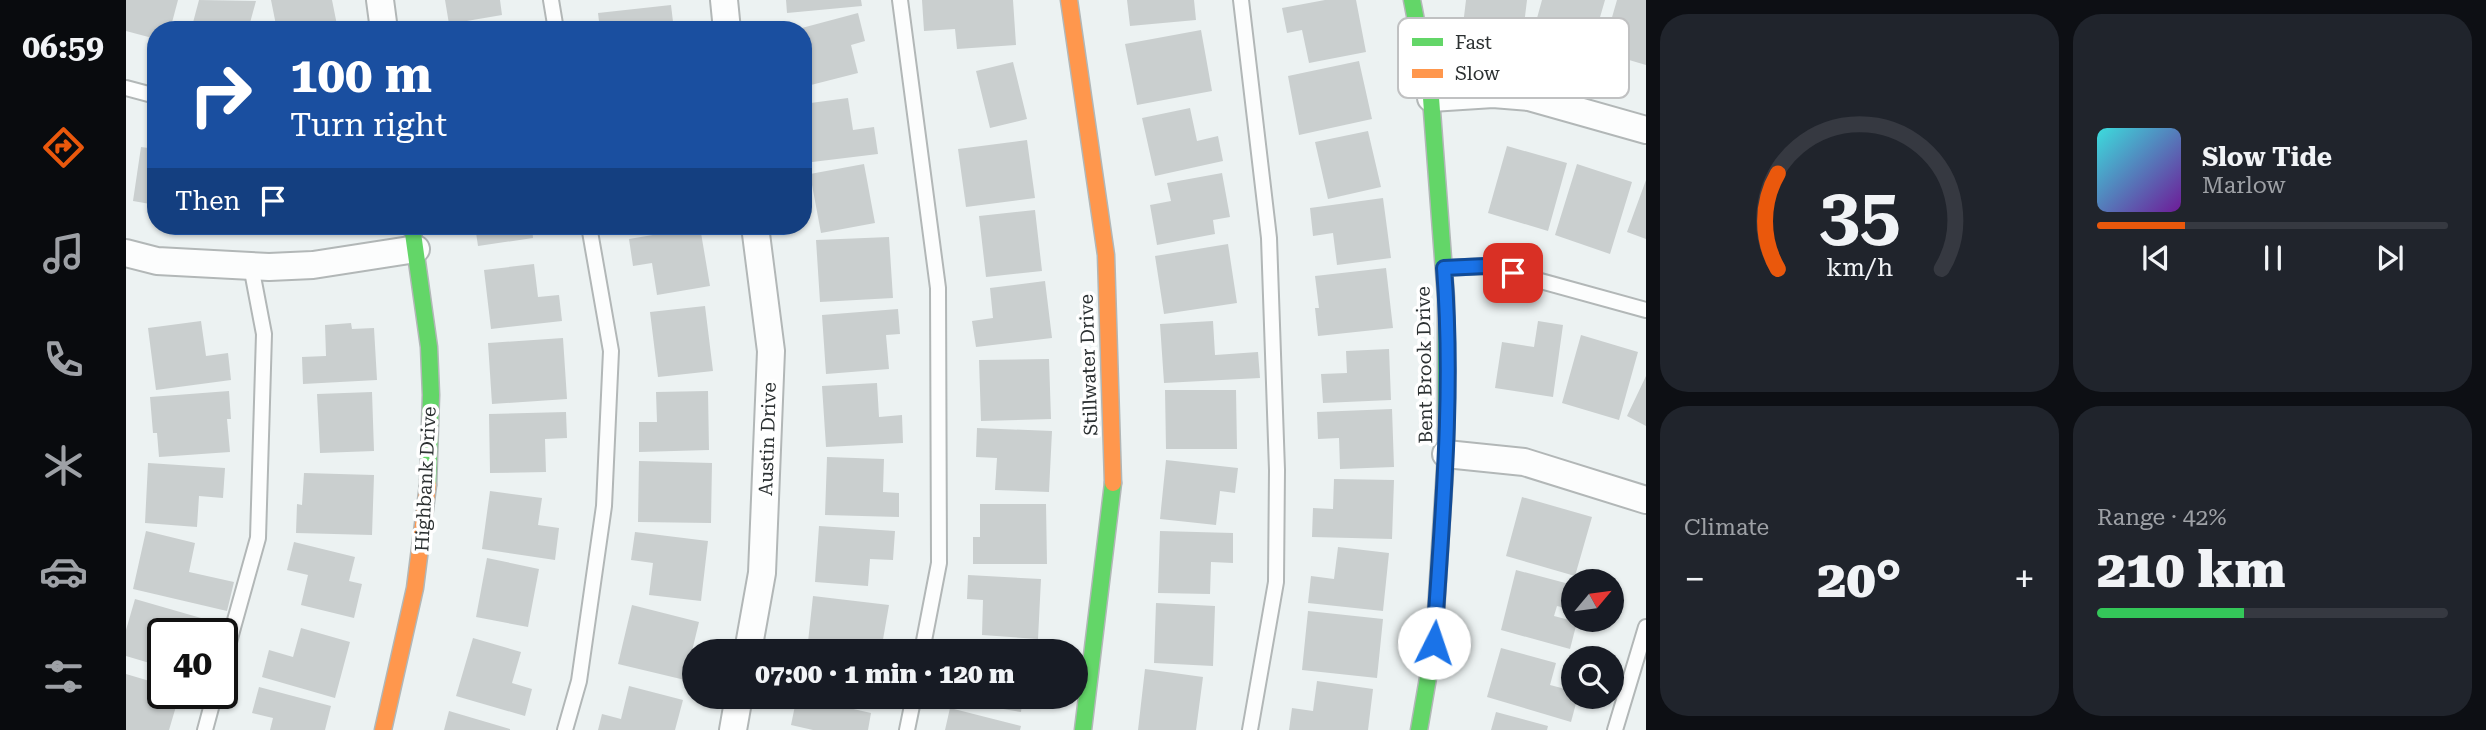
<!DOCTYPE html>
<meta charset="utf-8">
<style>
body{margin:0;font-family:"Roboto Serif",serif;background:#20242c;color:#f1f3f6;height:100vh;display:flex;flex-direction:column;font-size:26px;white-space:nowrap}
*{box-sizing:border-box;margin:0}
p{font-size:23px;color:#9ea1a6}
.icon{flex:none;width:38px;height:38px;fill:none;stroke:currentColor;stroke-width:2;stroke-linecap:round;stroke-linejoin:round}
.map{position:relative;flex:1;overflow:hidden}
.panel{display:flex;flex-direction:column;gap:14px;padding:14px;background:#0d0f14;width:840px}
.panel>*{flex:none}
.banner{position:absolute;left:21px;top:21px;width:665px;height:214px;border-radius:28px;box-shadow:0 2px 5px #0004;background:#1a4fa0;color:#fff;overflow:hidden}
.needle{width:46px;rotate:61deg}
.buttons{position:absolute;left:1435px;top:569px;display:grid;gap:14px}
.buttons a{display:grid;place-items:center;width:63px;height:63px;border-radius:50%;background:#171b24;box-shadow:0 2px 5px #0004;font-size:35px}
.speed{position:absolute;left:21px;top:618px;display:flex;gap:14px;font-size:35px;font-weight:700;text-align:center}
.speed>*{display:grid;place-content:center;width:91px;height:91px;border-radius:50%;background:#171b24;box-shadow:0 2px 5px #0004;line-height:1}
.speed .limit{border:4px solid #111;border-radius:10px;background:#fff;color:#111}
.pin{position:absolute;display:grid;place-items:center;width:60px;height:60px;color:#fff;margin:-30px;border-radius:14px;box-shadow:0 4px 10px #0006}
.me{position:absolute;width:77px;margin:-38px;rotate:4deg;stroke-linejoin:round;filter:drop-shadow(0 0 5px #0008)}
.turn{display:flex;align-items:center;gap:24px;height:147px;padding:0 28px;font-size:32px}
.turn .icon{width:91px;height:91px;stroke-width:2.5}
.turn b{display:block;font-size:49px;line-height:60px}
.then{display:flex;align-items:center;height:66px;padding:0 28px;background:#0003;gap:14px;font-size:26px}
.big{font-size:52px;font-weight:800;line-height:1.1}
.panel .card{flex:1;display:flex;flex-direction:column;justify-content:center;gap:10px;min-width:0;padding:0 24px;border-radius:28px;background:#20242c}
.panel .dial{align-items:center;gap:0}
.dial svg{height:182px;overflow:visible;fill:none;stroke:#363941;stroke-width:7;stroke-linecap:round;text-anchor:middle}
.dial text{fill:#f1f3f6;stroke:none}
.song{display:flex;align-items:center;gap:21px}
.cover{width:84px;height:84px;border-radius:10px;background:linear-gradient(135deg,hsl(180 70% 55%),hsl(280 70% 35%))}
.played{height:7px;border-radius:4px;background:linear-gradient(90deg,#ea580c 25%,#363941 25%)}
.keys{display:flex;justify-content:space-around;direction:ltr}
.heat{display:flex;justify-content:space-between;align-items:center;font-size:38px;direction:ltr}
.charge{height:10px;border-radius:5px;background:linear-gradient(90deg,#34c759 42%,#363941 0)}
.panel .tiles{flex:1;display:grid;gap:14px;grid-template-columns:repeat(2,1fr)}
.trip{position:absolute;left:556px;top:639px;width:406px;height:70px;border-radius:35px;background:#171b24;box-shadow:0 2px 5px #0004;font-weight:800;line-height:70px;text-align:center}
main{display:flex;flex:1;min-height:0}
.tabs{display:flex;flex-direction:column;width:126px;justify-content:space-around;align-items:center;background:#090b0e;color:#9ea1a6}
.tabs .icon{width:49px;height:49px}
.tabs .on{color:#ea580c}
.tabs b{font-size:32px;color:#f1f3f6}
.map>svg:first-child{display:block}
.building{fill:#cacfcf}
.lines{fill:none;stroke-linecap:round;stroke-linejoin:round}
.lane-casing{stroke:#b2b7b7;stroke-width:18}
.street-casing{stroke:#b2b7b7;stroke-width:30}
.fast-casing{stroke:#b2b7b7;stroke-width:19}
.slow-casing{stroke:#b2b7b7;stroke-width:19}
.lane{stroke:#fcfdfd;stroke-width:14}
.street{stroke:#fcfdfd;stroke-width:26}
.fast{stroke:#63d668;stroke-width:16}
.slow{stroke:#ff974d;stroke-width:16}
.route-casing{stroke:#114b97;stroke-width:18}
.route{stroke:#1a73e8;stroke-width:12}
.labels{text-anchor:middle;stroke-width:7;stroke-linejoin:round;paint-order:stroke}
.street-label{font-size:19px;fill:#2c3132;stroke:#fff}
.key{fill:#fff;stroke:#c0c1c2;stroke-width:2}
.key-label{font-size:19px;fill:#2c3132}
</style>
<main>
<nav class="tabs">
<b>06:59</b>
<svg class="icon on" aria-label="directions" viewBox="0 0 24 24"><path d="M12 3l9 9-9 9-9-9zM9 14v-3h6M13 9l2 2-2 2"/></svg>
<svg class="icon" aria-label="music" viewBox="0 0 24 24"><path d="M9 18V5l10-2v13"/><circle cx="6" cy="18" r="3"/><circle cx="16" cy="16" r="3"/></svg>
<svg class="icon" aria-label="phone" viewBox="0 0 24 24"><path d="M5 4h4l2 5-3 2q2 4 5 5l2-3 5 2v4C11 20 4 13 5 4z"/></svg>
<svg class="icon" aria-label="climate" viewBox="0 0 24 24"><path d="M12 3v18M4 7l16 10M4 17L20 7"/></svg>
<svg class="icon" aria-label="car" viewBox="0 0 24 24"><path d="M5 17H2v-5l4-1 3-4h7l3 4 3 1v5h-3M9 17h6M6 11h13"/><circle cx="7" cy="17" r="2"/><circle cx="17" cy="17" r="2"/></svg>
<svg class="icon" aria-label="filters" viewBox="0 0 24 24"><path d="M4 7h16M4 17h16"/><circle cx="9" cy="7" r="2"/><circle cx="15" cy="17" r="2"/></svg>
</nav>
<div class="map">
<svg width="1520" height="730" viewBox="0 0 1520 730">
<rect width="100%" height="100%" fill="#ecf2f2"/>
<path class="building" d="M0,0H52L44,30H30V39L0,31Z
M73,0L130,1L122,30H65Z
M145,0H206L212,30H151Z
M319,0H374L376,15L323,24Z
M660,0H735L736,6L661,13Z
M796,0H887L890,45L831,49L829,29L798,31Z
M1001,0H1068L1070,20L1004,26Z
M1199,0H1230L1240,52L1183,63L1176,30L1161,33L1156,8Z
M1340,0H1401L1397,33L1337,25Z
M1416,0H1479L1466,45L1408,29Z
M1491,0H1520V65L1476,52Z
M545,5L548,30H474L472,13Z
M732,13L739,41L725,45L732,73L677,87V30L672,29Z
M1075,30L1086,91L1011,105L999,44Z
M1233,61L1246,119L1173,135L1162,76Z
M887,62L901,119L864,128L850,71Z
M722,98L727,130L748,127L752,154L678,163L677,104Z
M1064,108L1071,141L1092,136L1097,161L1029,176L1016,118Z
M1242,131L1255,187L1202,199L1189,142Z
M901,140L909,198L840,207L832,149Z
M1381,146L1441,163L1422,231L1362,213Z
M15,147L30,149V205L7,201Z
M738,164L749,223L695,233L684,174Z
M1451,164L1506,182L1484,254L1429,235Z
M1096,173L1104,217L1087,220L1089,234L1031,245L1024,205L1045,201L1041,183Z
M1520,180V239L1501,232Z
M1257,198L1265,258L1211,265L1207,233L1187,236L1184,208Z
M909,210L916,271L860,277L853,216Z
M349,226H406L407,238L352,246Z
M574,227L584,286L531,295L526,263L507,266L503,239Z
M763,237L767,298L694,302L690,240Z
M1102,244L1111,303L1038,314L1029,256Z
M408,264L412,297L433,295L436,321L365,329L358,270Z
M1260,268L1267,328L1192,336L1189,308H1193L1189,276Z
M919,281L926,338L850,347L846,321L867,318L864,288Z
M579,306L587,371L532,377L524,312Z
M772,309L774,334L760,335L763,369L700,374L696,315Z
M75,321L80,356L102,353L105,380L30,390L22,328Z
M1087,321L1089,355L1132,352L1134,378L1038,383L1034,324Z
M1412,321L1437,325L1427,397L1369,388L1376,342L1408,347Z
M225,323L226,329L248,328L251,380L177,384L176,357L200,356L199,325Z
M1455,335L1512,352L1493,420L1436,403Z
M437,338L441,399L366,404L362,343Z
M1263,349L1265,400L1197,403L1195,374L1221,373L1220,351Z
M923,359L925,419L855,421L853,360Z
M1520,376V426L1501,416Z
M751,383L753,417L776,415L777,443L700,447L696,386Z
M1039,390H1110L1111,449H1040Z
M103,391L105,419H101L104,452L33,457L31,433H27L24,397Z
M582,391L583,450L513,452V422H531L530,392Z
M246,392L248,451L194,453L191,394Z
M1266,409L1268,467L1214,469L1213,438L1192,439L1191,412Z
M440,412L441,438L419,439L420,472L364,473L363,414Z
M851,428L926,431L923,492L869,490L871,458L850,457Z
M701,457L758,459L757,492L773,493V517L699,515Z
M1040,460L1112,468L1109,493L1094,491L1090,525L1034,519Z
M513,461L586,463L585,523L512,522Z
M22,463L99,468L97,498L73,496L71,527L19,523Z
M178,473L248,475L246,535L170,533L171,504L176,505Z
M1208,479L1268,480L1266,539L1186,537L1187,508L1207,509Z
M364,491L416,498L412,525L433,528L429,560L356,549Z
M1396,497L1466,517L1449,576L1380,556Z
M854,504H920L921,564H847V537H854Z
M693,526L769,531L767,560L744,559L742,586L689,582Z
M20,531L69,543L63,572L108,582L101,611L7,589Z
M1034,531L1107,533V563L1085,562L1084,594L1032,593Z
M509,532L582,541L575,601L523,595L527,563L505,560Z
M168,542L229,557L223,581L236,584L228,618L175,605L182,575L161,570Z
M1212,547L1263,553L1257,611L1182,603L1185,576L1208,579Z
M361,558L413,569L402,627L350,617Z
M1390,570L1447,585V610L1431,606L1428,616L1451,622L1444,649L1375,630Z
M842,575L915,579L912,639L856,635L857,600L841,599Z
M687,596L763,605L755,651H681Z
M9,599L75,618L71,634H37V667L0,656V630Z
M1030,603L1089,606L1087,666L1028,663Z
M506,605L573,622L559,680L492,664Z
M1182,611L1257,619L1251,678L1176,670Z
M175,628L224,642L209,698L136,677L143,650L167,657Z
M347,638L395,652L386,683L406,689L399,716L330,696Z
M825,639L885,650V651H823Z
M1375,648L1430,663L1424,685L1447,691V696H1452L1445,722L1361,697Z
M1019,669L1077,677L1070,730H1012Z
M0,674L37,685V693H54L43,730H0Z
M1191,681L1247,689L1242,730H1163L1166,708L1187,711Z
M503,686L557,700L549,730H472L476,714L495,719Z
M133,687L205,706L199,730H144L147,718L126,713Z
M671,696H725L723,708L745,713L742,730H687L665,725Z
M837,696H897L895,712L836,702Z
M824,708L895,726L894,730H819Z
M323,711L384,729V730H318Z
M1370,712L1422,726L1421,730H1365Z"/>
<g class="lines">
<g class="lane-casing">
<path id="lane" d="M425,0L430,30
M774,0L812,288L813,563L796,651
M1115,0L1143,238L1151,470L1150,582L1124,730
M0,88L30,96
M1319,268L1360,266L1520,310
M96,667L132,538L138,334L125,266
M79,730L89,693
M439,730L453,681L478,506L485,351L463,226
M781,730L788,696
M1489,730L1520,627"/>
</g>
<g class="street-casing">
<path id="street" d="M254,0L258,30
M598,0L601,30
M1305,98L1367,94L1403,97L1520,130
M0,253L31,261L143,267L187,265L290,249
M1320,454L1398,462L1520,500
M622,651L636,573L645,351L629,226
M607,730L613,696"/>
</g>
<g class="fast-casing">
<path id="fast" d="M1286,0L1305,98L1320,298V454L1308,643L1293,730
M286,226L303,347L305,395L302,485
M957,730L987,483"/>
</g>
<g class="slow-casing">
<path id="slow" d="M943,0L980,255L987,483
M257,730L289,588L302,485"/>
</g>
<use href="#lane" class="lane"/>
<use href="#street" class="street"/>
<use href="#fast" class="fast"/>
<use href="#slow" class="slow"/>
</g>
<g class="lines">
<g class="route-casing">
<path id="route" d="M1308,643C1316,518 1328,393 1318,268L1360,266L1387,273"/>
</g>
<use href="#route" class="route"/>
</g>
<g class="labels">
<g class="street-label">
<text transform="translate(962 365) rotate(-92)" y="7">Stillwater Drive</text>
<text transform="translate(1298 365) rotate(-91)" y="7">Bent Brook Drive</text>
<text transform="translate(641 439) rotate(-88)" y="7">Austin Drive</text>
<text transform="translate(299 479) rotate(-87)" y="7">Highbank Drive</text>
</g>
</g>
<rect x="1272" y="18" width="231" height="80" rx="10" class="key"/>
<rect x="1286" y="38" width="31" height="8" fill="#63d668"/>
<rect x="1286" y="69" width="31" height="9" fill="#ff974d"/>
<g class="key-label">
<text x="1329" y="49">Fast</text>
<text x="1329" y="80">Slow</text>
</g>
</svg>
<div class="buttons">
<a><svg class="needle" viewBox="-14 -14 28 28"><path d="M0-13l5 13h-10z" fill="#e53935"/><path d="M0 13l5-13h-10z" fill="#9ea1a6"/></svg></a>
<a><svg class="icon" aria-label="search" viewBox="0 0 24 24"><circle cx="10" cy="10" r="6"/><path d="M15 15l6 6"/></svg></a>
</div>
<div class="speed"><div class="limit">40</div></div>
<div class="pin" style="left:1387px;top:273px;background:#d93025"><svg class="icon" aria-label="arrive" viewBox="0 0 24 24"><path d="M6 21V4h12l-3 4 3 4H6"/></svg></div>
<svg class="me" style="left:1308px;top:643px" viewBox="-20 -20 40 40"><circle r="19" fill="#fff"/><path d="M0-13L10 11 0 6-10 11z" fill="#1a73e8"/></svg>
<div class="trip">07:00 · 1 min · 120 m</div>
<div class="banner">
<div class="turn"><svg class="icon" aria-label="right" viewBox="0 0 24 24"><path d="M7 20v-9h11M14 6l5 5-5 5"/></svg><div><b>100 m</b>Turn right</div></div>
<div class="then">Then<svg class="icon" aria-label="arrive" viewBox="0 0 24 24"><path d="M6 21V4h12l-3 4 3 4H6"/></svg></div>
</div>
</div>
<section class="panel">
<div class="tiles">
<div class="card dial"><svg viewBox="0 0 100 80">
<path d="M14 69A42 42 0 1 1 86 69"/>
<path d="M14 69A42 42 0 0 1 14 27" stroke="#ea580c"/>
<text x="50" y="56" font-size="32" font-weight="700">35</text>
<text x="50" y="72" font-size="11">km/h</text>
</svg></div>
<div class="card">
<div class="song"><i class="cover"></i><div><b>Slow Tide</b><p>Marlow</p></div></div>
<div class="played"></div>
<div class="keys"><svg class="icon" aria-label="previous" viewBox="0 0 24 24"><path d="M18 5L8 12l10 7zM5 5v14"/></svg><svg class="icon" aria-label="pause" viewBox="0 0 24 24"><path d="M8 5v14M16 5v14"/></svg><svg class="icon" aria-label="next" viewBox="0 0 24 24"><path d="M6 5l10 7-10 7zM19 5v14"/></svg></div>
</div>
<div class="card"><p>Climate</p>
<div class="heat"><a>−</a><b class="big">20°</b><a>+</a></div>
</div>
<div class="card"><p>Range · 42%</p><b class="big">210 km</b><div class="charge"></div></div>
</div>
</section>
</main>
